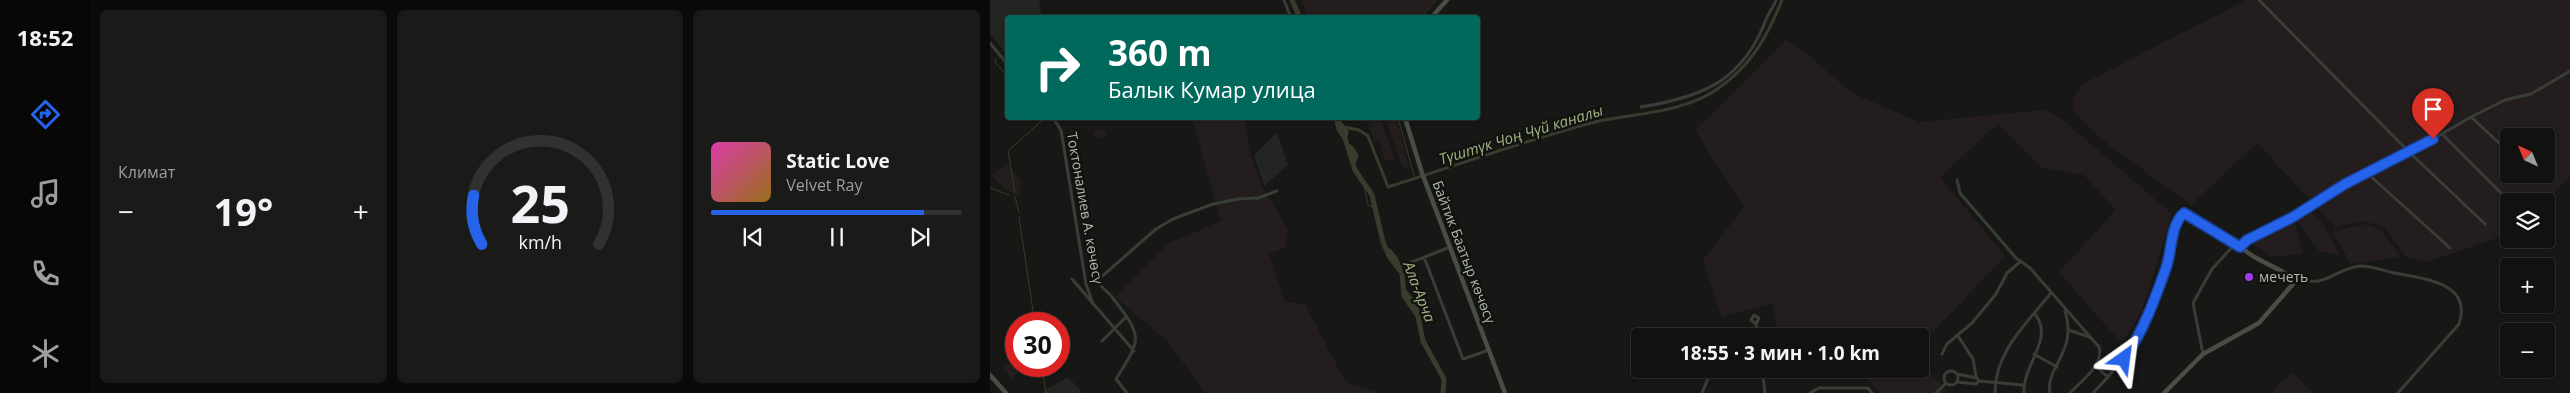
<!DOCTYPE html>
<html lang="ru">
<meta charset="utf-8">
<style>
body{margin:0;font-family:"Open Sans",sans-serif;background:#1a1b19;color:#f1f3f6;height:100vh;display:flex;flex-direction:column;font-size:19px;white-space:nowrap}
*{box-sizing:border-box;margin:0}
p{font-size:16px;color:#9c9e9f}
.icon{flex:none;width:28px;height:28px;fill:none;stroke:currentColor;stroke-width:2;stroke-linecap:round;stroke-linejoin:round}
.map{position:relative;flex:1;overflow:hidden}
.side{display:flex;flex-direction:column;gap:10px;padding:10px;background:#090a09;width:900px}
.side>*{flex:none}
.banner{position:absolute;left:15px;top:15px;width:475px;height:105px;border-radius:5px;box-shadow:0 1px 4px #0004,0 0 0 1px #303230;background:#00695c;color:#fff;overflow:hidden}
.needle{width:32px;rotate:317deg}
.fabs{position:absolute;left:1510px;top:128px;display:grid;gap:10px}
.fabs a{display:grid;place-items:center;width:55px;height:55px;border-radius:5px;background:#111210;box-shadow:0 1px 4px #0004,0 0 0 1px #303230;font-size:25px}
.speed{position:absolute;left:15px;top:312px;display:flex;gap:10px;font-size:25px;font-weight:700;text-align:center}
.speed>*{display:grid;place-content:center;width:65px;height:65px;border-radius:50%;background:#111210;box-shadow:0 1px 4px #0004,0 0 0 1px #303230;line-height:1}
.speed .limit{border:8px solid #d22;background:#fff;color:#111}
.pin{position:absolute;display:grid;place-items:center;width:42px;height:42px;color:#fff;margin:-51px -21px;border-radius:50% 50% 50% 0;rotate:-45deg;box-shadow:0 0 5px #0007}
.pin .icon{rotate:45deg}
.me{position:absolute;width:55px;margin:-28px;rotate:31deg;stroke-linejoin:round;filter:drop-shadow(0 0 4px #0008)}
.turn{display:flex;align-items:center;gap:18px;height:105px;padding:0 20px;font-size:22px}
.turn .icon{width:65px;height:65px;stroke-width:2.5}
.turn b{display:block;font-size:35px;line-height:42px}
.big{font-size:38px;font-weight:700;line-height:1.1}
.side .tile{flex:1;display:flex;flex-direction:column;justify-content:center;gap:8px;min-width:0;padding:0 18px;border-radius:8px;background:#1a1b19}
.side .dial{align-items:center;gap:0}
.dial svg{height:130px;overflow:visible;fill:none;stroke:#303230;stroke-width:7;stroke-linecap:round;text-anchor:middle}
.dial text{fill:#f1f3f6;stroke:none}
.song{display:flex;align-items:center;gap:15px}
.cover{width:60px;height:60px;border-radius:8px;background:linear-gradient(135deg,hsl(320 70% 55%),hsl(40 70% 35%))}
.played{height:5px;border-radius:2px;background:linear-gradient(90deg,#2563eb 85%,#303230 85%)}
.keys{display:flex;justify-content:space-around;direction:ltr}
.heat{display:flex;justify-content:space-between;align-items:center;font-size:28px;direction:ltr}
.side .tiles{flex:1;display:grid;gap:10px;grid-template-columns:repeat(3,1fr)}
.trip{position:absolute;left:641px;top:328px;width:298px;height:50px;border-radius:5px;background:#111210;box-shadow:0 1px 4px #0004,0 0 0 1px #303230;font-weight:700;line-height:50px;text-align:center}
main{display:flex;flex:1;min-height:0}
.tab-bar{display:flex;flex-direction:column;width:90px;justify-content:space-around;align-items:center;background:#070706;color:#9c9e9f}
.tab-bar .icon{width:35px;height:35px}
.tab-bar .on{color:#2563eb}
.tab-bar b{font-size:22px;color:#f1f3f6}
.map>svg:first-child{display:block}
.built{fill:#232522}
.green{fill:#231d1d;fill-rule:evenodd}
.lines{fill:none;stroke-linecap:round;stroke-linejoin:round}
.stream{stroke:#373c2d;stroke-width:1}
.canal{stroke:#373c2d;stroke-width:3}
.river{stroke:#373c2d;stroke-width:5}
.street{stroke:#393d38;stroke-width:3}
.secondary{stroke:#484d46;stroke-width:4.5}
.route-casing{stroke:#184099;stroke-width:12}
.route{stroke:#2563eb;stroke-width:9}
.poi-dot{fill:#9f3aed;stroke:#121311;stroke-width:2}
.labels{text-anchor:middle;stroke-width:5;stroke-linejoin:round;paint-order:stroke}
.street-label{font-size:14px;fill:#afb8a9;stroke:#121311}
.poi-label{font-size:14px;fill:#afb8a9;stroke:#121311;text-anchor:start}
.water-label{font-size:15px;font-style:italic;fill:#a0b281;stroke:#121311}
</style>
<main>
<nav class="tab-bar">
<b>18:52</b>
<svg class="icon on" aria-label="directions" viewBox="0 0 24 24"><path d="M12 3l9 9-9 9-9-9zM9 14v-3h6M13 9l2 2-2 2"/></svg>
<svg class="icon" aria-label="music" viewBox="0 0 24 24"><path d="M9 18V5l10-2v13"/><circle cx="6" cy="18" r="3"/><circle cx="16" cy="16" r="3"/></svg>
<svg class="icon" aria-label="phone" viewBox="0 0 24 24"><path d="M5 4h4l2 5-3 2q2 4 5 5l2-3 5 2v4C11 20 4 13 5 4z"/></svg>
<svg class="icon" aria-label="climate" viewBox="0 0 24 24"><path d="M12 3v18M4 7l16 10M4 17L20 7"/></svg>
</nav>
<section class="side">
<div class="tiles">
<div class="tile"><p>Климат</p>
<div class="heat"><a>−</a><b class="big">19°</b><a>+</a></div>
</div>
<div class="tile dial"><svg viewBox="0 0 100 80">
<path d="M14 69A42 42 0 1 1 86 69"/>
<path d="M14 69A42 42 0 0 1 9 39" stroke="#2563eb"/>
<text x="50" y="56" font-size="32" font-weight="700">25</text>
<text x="50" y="72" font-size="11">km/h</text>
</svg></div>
<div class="tile">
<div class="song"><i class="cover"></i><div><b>Static Love</b><p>Velvet Ray</p></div></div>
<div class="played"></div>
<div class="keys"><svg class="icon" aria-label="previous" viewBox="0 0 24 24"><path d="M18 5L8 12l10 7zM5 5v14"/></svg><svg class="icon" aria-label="pause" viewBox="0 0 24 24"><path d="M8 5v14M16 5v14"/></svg><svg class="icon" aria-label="next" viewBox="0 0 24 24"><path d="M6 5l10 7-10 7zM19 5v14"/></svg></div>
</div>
</div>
</section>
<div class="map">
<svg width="1580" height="393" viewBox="0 0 1580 393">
<rect width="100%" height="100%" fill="#171816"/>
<path class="built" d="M0,0H49L52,17L18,18L17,55L0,33Z
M287,132L298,165L274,186L264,155Z
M78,377L93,393H53L59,388Z"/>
<path class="green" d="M311,0H445L430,17L318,18Z
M1256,0H1580V176L1556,202L1519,201V230L1507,238L1436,262L1416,257L1394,226L1370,221L1346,228L1267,143L1201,205L1115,142L1083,112L1082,99L1093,84ZM1519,136H1556V174H1519Z
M796,40L818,55L862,93L929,122L1054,110L1072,119L1182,214L1152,311L1132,344L1069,272L1126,210L1094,175L1051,167L1008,124L950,177L1015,256L930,346V336H788L783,303L732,317L713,260L754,207L705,130Z
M202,118H254L260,152L272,187L298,229L296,247L279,254L295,302L315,304L356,383L390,393H215L179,343L125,297L179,243L231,221Z
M376,118H390L403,155V162L394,158L389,141L385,142Z
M395,118H406L420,169L412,166Z
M115,129L117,136L105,138L103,131Z
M18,163L30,180L31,196L14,189L2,176Z
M1322,212L1333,224L1350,256L1338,252H1330L1306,220Z
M1304,218L1313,254L1281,257L1261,242Z
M1375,224L1391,230L1411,257L1361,264L1342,232Z
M26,356V366H35L21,379L13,368Z
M930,362L959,393H890L869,369H930Z
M1303,373L1324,393H1283L1287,386Z"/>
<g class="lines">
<path class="stream" d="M431,18L446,0
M12,52V51
M5,59L6,63L18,77
M408,118L425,179
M373,182L378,205L386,208
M0,188L19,195
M25,193L18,151L54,119L53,118
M25,197L29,213
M29,217L43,311
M43,315L45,324
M52,366L56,393"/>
<path class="canal" d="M353,127L369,130L378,136L398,187C465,166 533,141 601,123C642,113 690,114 726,90C760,67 777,38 792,0"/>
<path class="river" d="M302,0L310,18
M346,118L356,132L355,138L365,170L382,195L393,242L400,258L412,273L414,296L428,316L433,341L454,379L453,393
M347,121L349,129L355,138
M360,147L366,155L363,163
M399,251L405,258L409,267
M414,291L423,302L427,311"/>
<path class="street" d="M294,0L301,18
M1269,0L1418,151L1495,224
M0,43L18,65
M651,107C714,97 754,80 777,17C780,11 784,6 786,0
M1481,117L1519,152
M63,118L71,130L96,284L103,304
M1452,134L1519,201
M1377,173L1460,248
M967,180L970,193L1026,258L1040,268L1109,347C1114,365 1091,381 1080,393
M434,257L473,359L499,350
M412,266L460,247
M82,279L144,351
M1305,280C1312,280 1320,282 1328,281C1343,279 1352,267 1371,266C1382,266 1395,271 1405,273C1433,279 1483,282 1469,324L1408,393
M766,324L761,320L764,315L769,318L766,324L768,336
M1079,330L1099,337
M968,336L983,359L986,377
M112,341L136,317
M952,354L957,344L982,323L1006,294L1017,273L1030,262
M1044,354L1067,367
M1213,354L1203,303L1222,269L1245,244
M1105,366L1118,377
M772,369L775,393
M954 378a7 7 0 1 1 14 0a7 7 0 1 1-14 0Z
M967,374L987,378L989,381L986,384L967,382
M989,381L1033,385
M137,393L126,379C152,338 153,337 122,297C117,290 110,289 109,279L166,229L183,219L223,204L248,199L268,198L287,191
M712,393L719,376
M820,393L829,388H878L882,393
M946,393L956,383
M1005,393C1005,351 1037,323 1061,293
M1034,393C1032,365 1065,339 1045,314
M1060,393C1055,366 1088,353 1075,311
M1103,393L1118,377L1144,344L1177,265L1187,222L1194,213L1251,247L1257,240L1303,217L1355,184L1434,144L1481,117L1515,100L1541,94L1580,71"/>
<path class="secondary" d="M441,18L457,0
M415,118L432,173L515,393
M0,375L16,393
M1174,393L1213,354L1269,323L1303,284L1305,280C1288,266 1266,262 1251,247"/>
</g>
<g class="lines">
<g class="route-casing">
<path id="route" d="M1134,359C1153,332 1165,299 1176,268C1182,252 1180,225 1194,213L1250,247L1257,240L1303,217L1355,184L1443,139"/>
</g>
<use href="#route" class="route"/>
</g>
<circle class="poi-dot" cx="1259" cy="277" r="5"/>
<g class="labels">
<g class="street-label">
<text transform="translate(95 208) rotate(80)" y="5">Токтоналиев А. көчөсү</text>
<text transform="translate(474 252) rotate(69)" y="5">Байтик Баатыр көчөсү</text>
</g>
<g class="poi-label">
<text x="1269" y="282">мечеть</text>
</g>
<g class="water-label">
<text transform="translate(531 135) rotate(-17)" y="5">Түштүк Чоң Чүй каналы</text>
<text transform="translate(429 292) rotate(69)" y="5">Ала-Арча</text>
</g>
</g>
</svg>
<div class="fabs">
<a><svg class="needle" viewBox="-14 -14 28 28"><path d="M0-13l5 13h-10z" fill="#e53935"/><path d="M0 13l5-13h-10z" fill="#9c9e9f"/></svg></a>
<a><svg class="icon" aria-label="layers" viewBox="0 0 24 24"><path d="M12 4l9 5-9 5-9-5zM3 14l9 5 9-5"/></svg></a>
<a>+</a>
<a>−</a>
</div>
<div class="speed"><div class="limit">30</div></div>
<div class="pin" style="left:1443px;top:139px;background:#d93025"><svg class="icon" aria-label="arrive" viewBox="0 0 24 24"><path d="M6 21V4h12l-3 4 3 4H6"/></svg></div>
<svg class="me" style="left:1134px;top:359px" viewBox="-20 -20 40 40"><path d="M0-17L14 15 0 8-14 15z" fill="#2563eb" stroke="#fff" stroke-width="4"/></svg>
<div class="trip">18:55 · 3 мин · 1.0 km</div>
<div class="banner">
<div class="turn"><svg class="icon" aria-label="right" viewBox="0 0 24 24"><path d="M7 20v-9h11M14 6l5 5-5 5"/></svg><div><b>360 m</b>Балык Кумар улица</div></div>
</div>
</div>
</main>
